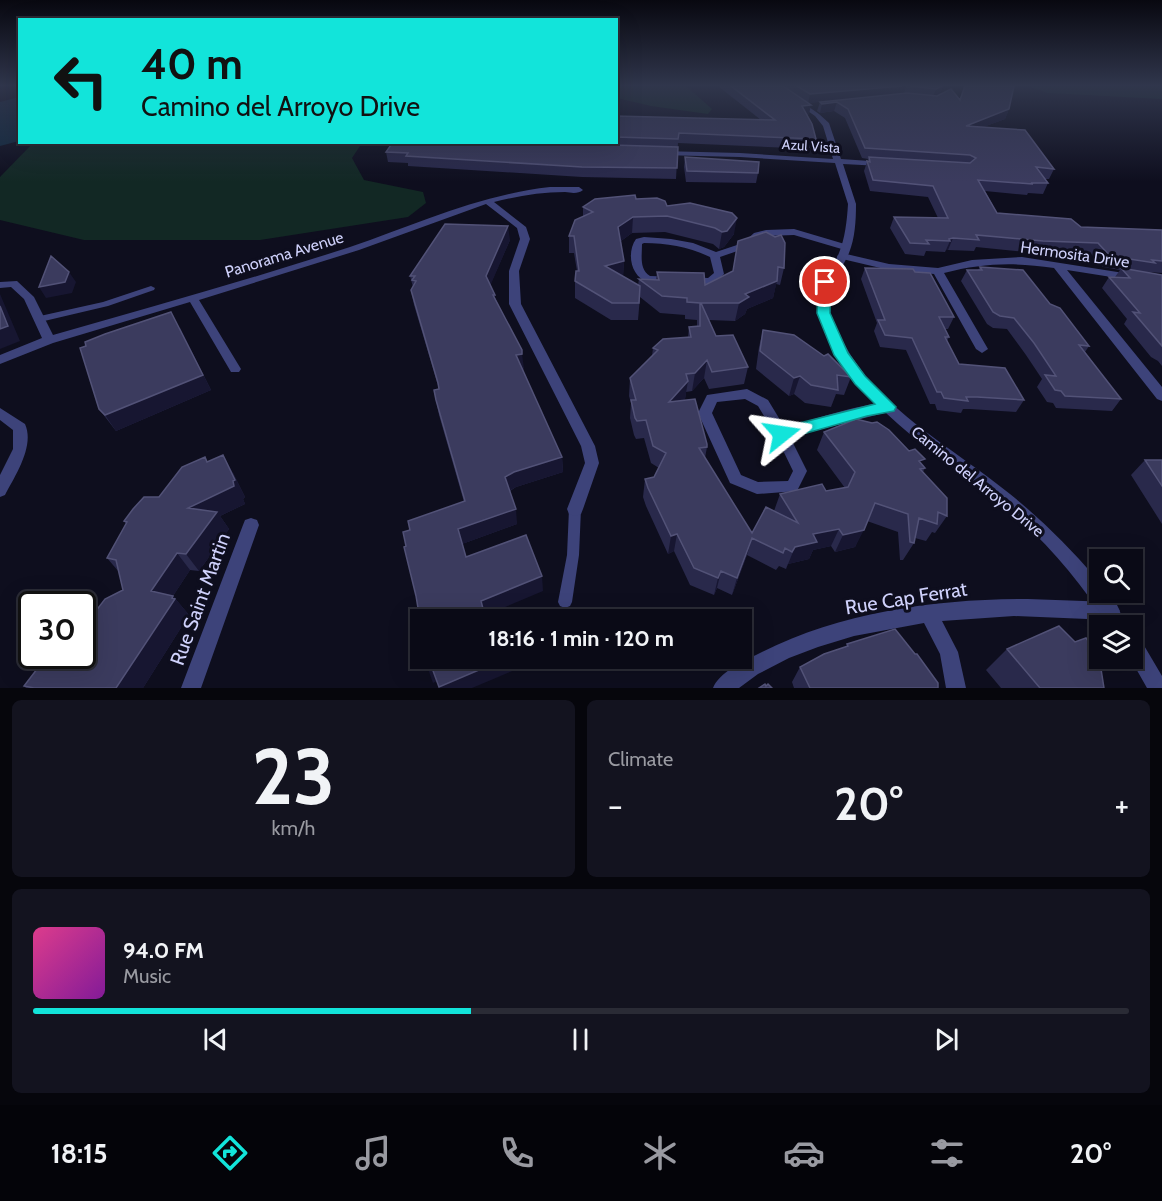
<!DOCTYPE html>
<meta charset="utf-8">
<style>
body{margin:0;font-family:Cabin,sans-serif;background:#13131f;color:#f1f3f6;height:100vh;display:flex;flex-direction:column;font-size:22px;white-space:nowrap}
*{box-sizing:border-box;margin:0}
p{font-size:20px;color:#999aa1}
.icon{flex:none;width:33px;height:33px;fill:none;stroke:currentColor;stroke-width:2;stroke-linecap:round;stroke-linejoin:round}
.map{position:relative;height:688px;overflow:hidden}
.sheet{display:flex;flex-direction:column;gap:12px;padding:12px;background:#06060c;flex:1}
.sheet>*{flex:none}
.guide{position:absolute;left:18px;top:18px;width:600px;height:126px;border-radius:0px;box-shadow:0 6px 24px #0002,0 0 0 2px #2a2b35;background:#12e4da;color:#111;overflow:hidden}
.fabs{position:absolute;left:1089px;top:549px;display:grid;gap:12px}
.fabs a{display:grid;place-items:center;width:54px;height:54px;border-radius:0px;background:#0a0a16;box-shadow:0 6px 24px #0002,0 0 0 2px #2a2b35;font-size:30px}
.speed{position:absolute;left:18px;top:591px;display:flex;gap:12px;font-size:30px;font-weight:700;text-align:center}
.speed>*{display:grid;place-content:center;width:78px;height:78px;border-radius:50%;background:#0a0a16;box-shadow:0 6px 24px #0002,0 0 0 2px #2a2b35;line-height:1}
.speed .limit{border:3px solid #111;border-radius:9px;background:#fff;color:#111}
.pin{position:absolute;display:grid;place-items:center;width:51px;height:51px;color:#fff;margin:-26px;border:3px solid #fff;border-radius:50%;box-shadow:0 2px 6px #0007}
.me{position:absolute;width:66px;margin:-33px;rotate:75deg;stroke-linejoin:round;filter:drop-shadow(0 0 4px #0008)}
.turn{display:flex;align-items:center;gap:21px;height:126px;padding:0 24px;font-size:27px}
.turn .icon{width:78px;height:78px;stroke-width:2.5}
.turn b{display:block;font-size:42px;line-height:51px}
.big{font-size:45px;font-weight:700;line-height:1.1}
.sheet .widget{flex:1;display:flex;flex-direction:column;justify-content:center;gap:9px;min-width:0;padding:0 21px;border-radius:9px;background:#13131f}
.sheet .dial{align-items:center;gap:0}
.dial b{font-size:78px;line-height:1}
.song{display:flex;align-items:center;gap:18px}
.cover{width:72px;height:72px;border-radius:9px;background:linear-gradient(135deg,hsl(330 70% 55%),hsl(290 70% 35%))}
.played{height:6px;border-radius:3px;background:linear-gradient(90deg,#12e4da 40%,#2a2b35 40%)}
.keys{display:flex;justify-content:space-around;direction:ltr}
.heat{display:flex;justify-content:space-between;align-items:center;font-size:33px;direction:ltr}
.sheet .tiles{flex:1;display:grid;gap:12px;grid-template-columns:1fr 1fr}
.widget:last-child{grid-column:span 2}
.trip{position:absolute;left:410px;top:609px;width:342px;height:60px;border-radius:0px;background:#0a0a16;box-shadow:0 6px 24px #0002,0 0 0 2px #2a2b35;font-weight:700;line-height:60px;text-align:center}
.dock{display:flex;height:96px;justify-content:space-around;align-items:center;background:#040409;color:#999aa1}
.dock .icon{width:42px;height:42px}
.dock .on{color:#12e4da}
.dock b{font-size:27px;color:#f1f3f6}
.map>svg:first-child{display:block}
.green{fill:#122824}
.water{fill:#112a40}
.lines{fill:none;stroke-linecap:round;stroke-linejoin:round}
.service{fill:#3d437a;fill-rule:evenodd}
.minor{fill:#3d437a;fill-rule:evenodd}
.tertiary{fill:#3d437a;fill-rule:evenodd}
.wall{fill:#29294b}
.shaded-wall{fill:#171631}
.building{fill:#3b3b5e;stroke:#525277;stroke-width:1.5}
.route{fill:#12e4da;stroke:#0c948e;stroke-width:1.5}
.labels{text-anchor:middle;stroke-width:6;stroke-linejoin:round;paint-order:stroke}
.far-street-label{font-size:14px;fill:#cfd1fb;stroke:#0e0e1e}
.street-label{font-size:16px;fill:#cfd1fb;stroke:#0e0e1e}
.near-street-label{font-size:20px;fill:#cfd1fb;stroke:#0e0e1e}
</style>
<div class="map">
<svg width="1162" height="688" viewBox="0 0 1162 688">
<rect width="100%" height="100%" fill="#0e0e1e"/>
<path class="green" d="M617,86H686L712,109L708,114L651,106L617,98Z
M1027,86H1162V99L1048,93Z
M34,142L362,143L352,158L364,180L423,192L426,203L408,217L260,240H84L0,220V177Z"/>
<path class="water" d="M19,97V141L0,146V102Z"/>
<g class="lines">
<path class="service" d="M151,286L155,288L154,290L108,306L40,322L36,319L40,316L103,302Z
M575,504L579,505L581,509L579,555L572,602L570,606L565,608L560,606L558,602L567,555L569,509L571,505Z"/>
<path class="minor" d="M772,86H779L819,114L829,123L841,159L884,162L885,164L881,166L843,164L856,204L855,206H849L848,204L835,163L740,157L661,155L657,153L661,151L740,153L833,159L823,126L815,116Z
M550,187H579L583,190C578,194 572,193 565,192C541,192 517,196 494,202L526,227L530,239L519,271L521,304L595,446L599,463L583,509L581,514L575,516L569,514L567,509L585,463L581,446L509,304V271L520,239L517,228L486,204L359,250L199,300L241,369L239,372H231L190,302L53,343L0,364V355L42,338L24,299L11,287L0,288V282L17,281L34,297L53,335C152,307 251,279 350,247C417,224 479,195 550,187Z
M794,229L848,245L850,247L845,250L794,235L766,236L760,237L749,247L720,257L724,274L715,283L711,284L648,282C631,277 626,253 636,239L644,237L671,239L693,243L716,252L743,243L754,233L766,230ZM644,243C667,243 689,247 710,257L714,273L708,278L650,276C639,269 642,256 642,244Z
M842,253L889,264L938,268L972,260L1022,257L1162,279V285L1067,270L1162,387V401L1157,399L1054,268C1014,262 983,263 944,273L988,349L982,353L976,349L934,274L889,270L838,258L837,256Z
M747,389L768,400L785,428C806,422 876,398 893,404L895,407L893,410L888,412L790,437L807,471L797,491L757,494L730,483L698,413L707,395ZM745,399L758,406L776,436L793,471L788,481L758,482L741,475L712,413L717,402Z
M0,408L25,424C35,446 15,476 5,495L0,497V475L13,449V430L0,420Z
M251,518L257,520L259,525L201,688H181L243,525L245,520Z
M1028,599L1111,602L1117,605L1120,611L1117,617L1111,620L1014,616L942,621L958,652L966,688H946L940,654L924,623L854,636L818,647L789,658L758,674L739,688H713C719,673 742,662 756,655C839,612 935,599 1028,599Z"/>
<path class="tertiary" d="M852,201L856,204C856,221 855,238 849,253C839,276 826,285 830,313C831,323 838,333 843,342C880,411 951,446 1010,494C1041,519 1069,547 1095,577L1100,583V592H1107L1129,626H1109C1084,588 1055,551 1021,521C955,463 872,422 831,341C826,332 819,322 818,312C816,284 829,276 839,253C845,238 847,221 848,204Z
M1132,635L1139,637L1162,676V688H1147L1130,658H1132Z"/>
</g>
<path class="wall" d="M718,86H783L809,114L807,115L816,139L814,149L678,143L676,179L582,177L408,166V163L388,162L386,152L393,142H616V116L761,120Z
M786,86H943L939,95L935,96L960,99L964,86H1014L1009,109L1005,119L983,127L1054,169L1049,179H1045L1048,183L1043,194L1028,193L1027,195L985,191L997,213L1081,227L1162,230V273L1148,272L1162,275V366L1158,361L1151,357L1124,324L1127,319L1102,288L1109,277H1115L1120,270L1103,267L1091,254L1037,253L976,247L974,251L948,250H946L945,252L926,251L924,256L905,254L890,228L894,217L938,218L928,197L870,191L864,171L868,159L862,158L845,118L834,111L820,113L817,111L820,102L838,100L808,103L786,88Z
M685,157L758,173L756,183L686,182L684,167Z
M636,199L667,206L734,234L724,247L719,249L713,244L665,232L632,233L621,241L624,261L623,276L638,285L639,279L656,280L657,272L705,285L733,271L738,241L784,268L780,285L776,284L773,298L747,309L745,314L735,321L709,320L716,336L748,367L744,384L709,389L704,378L692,391L686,392L685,399L683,400L707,447L705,458L752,533L774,511L780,494L826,491L845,488L817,450L824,432L922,464L925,468L923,472L947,516L935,533L932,532L926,541L915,538L914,543L903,560H900L898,532L867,521L855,547L835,552L831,546L813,550L809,559L788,564L786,569L779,566L776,570L747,555L732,595L717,588L714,595L690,585L674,551L668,554L646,506L643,497L645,479L654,477L659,468L651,463L644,438L636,439L634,435L630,418L631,403L629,396L630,378L652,356L653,348L688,337L689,327H697V320L685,319V315L660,313L640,297L638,320H611L575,298V281L577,271L574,253H569V236L583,217V207Z
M510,240L490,285L524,369L522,370L562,457L563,472L516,487L510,491L517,524L462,544L466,557L543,591L416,596L406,546L410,530L464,502L439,415L434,390L439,389L414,305L411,290L413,287L410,276Z
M980,267L1050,304L1089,346L1085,352L1121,399L1112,411L1056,408L1053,403L1047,402L1037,387L1042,379L1026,355L1007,329L993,328L987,324L961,281L967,270H978Z
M865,268L915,272L954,317L948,329H945L949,337L947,341L959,364L1024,400L1016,412L970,409H963L961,413L937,410L935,404H930L906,350L880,347L874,331L877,323L861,279Z
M180,328L211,390L116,431L99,409Z
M763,330L851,377L844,395L836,394L831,407L805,403L794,394L789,396L756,369L759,347Z
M1145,460H1162V524L1131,475Z
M208,462L233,473L245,497L243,499L245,504L220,516L229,529L199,571L190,570L173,596L189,615L143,688H26L24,686L82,656L123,590L119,572L107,558L126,524L124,521Z
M1075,642L1106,667L1101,671L1104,688H1001L986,670L1007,649Z
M847,644L938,688H794L792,682L800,667L845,647Z"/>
<path class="shaded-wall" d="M906,86L904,94L808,103L810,94Z
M943,86L939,95L933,97L936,89Z
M837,102L834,111L820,113L822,104Z
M811,105L809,114L800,115L802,106Z
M1009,109L1005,119L962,135L966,126Z
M633,217L632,233L618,243V227Z
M737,218L734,234L724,247L719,249L722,232Z
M508,226L510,240L488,291L486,276Z
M953,238L948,250H946L950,241L949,239Z
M624,261L623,278L605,266Z
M69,272L76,282L72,293L46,298L39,287Z
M777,281L773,298L747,309L745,314L735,321L739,303L745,294Z
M0,294L20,341L0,349Z
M171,312L211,390L116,431L105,415Z
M522,354L524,369L517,371L516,355Z
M707,360L704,378L692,391L695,373Z
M800,376L794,394L789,396L794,378Z
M688,381L685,399L666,420L669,402Z
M223,455L233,473L245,497L243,499L245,504L220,516L229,529L199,571L186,554L188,508Z
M562,457L563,472L516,487L507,492L505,477L514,472Z
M516,509L517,524L462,544L458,529Z
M839,529L831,546L813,550L809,559L788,564L786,569L795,547L813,534Z
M864,530L855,547L835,552L843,535Z
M677,534L674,551L668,554L671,536Z
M752,538L747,555L732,595L737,578Z
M177,553L190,570L173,596L189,615L143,688H116L151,591Z
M721,571L717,588L714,595L718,578Z
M542,576L543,591L484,616L481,601Z
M507,658H543L472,688H439V687Z
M432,668L437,681L433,683L428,669Z"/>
<path class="building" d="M731,86H783L811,105L802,106L812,124L816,139L679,133L678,139L616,137V116L775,120Z
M797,86H902L810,94Z
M910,86H942L936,89Z
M965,86H1014L1009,109L966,126L1025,130L1054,169L1036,167L1048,183H1031L1033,184L978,180L997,213L1071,219L1081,227L1162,230V261L1152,260L1155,263L1110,256L1098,243L1043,241L976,235L979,240L953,238L949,239L950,241L926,240L929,244L910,243L894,217L948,218L933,186L873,180L867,161L870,162L869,157L970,163L976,158L970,155L865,148L848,109L837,102L822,104L820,102L907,93L937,96L951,89L960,100Z
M393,142H512L678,147L677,168L582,167L406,156L408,153L386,152Z
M685,157L759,162L758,173L687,171Z
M635,195L636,199L657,198L665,201L667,206L690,203L732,213L737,218L727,231L722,232L715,228L667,216L633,217L618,227L624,261L605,266L640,286L639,303H612L575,281L576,271H579L574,236H569L575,220L593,212L583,207L595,199Z
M445,224L508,226L486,276L495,295H493L522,350V354L516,355L562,457L514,472L505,477L516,509L458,529L466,557L526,535L542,576L481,601L486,620H420L416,596L404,547L406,546L403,532L410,530L408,521L465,501L436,400L434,390L439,389L438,383L411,290L416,281L412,280L415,276H410Z
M766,232L775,237L781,235L785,243L784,268L778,267L777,281L745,294L749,297L739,303H701L716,336L733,335L748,367L712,372L707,360L695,373L686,374L688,381L669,402L695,399L707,444V447L699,448L752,533L766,507L798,523L780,494L822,484L826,491L848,487L855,472L824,432L856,419L872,423L877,422L889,430L909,451L915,449L925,459L919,461L925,468L920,469L947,498V516L938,512L937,524L919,518L914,543L910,542L908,514L875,503L864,530L843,535L839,529L813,534L817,542L795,547L792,552L785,548L783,553L752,538L737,578L721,571L718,578L694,568L677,534L671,536L648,488L645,479L654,477L666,453L653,446L646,420L637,421L635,418L631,400H636L630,378L658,350L653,348L663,339L691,337L689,327L700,326V303L687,302V298L662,296L639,279L659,280L657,272L704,273L705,285L733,271L738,241Z
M51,256L69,272L65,282L39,287Z
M980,267L1023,270L1050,304L1060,308L1089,346L1079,345L1121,399L1065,396L1061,391L1055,390L1045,375L1056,376L1034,343L1014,318L1000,316L993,312L967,270H982Z
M865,268L913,269L915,272L930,273L954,317H939L949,337H945L959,364L1005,368L1024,400L977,397H966L968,401L944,398L941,392H937L912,338L885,335L878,320H885Z
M1121,268L1162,275V346L1133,312L1140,313L1109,277L1130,278Z
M0,306L8,326L0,329Z
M171,312L203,375L105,415L99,409L80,348L86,346L85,342L105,334Z
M763,330L794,335L824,356L828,354L851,377L837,375L838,390L811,385L800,376L794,378L760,351Z
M223,455L235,480L233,481L234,486L188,508L217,512L186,554L177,553L151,591L173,596L172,598L175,599L116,688H34L24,686L47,656H82V629L105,599L123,590L116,560L107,558L127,522L124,521L133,509L144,497H159L182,467L205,457L207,462Z
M1145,460H1162V486Z
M554,611L557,620H530Z
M1059,626L1075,642L1086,638L1106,667L1101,669L1104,688H1040L1007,649Z
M895,629L915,654H917L938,683V688H810L800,667L824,654L848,646L847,644Z
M426,658H507L439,687L432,668L428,669Z
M765,684L766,686L768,684L772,688H759Z"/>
<linearGradient id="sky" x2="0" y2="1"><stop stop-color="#080810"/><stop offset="0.47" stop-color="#30364c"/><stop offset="1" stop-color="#30364c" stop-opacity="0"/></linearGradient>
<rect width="1162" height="182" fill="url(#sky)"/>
<path class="route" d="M825,279L831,282L830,313L848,353L865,376L896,407L894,411L867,416L782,440L776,438L774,434L776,429L875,404L855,384L834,355L817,313L818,282Z"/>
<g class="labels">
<g class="far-street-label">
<text transform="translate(811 146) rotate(4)" y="5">Azul Vista</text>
</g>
<g class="street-label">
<text transform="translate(284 254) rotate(-17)" y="6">Panorama Avenue</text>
<text transform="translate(1075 254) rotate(8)" y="6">Hermosita Drive</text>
<text transform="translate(978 481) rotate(39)" y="6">Camino del Arroyo Drive</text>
</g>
<g class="near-street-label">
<text transform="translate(906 598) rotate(-9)" y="7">Rue Cap Ferrat</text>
<text transform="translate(200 599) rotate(-70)" y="7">Rue Saint Martin</text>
</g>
</g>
</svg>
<div class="fabs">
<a><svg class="icon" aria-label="search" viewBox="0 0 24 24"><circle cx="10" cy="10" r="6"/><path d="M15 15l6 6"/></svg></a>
<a><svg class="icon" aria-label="layers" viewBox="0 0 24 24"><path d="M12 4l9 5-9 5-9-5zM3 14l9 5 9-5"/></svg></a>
</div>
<div class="speed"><div class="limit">30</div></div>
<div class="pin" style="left:825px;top:282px;background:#d93025"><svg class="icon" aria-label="arrive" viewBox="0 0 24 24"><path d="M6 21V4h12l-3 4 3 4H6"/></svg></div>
<svg class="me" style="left:782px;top:434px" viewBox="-20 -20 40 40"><path d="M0-17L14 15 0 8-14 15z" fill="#12e4da" stroke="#fff" stroke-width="4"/></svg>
<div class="trip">18:16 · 1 min · 120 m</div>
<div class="guide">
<div class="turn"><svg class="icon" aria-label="left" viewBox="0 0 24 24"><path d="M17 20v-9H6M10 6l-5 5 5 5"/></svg><div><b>40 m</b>Camino del Arroyo Drive</div></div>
</div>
</div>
<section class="sheet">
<div class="tiles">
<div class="widget dial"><b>23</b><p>km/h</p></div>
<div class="widget"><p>Climate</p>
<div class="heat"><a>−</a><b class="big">20°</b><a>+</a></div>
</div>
<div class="widget">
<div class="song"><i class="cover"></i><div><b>94.0 FM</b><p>Music</p></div></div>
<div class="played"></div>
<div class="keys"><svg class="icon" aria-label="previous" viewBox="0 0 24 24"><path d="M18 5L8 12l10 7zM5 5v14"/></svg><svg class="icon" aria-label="pause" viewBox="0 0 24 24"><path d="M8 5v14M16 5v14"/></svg><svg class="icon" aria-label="next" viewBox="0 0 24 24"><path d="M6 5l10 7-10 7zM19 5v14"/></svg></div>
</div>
</div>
</section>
<nav class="dock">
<b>18:15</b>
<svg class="icon on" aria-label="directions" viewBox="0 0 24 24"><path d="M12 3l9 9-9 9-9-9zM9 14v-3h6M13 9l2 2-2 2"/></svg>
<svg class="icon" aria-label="music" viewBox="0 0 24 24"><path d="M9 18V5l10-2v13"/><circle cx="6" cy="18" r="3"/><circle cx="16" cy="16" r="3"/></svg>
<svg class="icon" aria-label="phone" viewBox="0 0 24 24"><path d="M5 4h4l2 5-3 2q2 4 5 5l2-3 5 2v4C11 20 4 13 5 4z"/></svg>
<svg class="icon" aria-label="climate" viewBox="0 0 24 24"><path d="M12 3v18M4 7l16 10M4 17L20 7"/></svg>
<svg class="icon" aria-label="car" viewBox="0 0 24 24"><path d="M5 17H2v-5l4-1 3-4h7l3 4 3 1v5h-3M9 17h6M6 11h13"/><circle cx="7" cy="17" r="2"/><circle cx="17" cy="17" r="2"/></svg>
<svg class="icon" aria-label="filters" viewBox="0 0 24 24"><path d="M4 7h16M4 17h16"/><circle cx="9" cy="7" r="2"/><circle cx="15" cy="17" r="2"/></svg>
<b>20°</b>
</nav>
